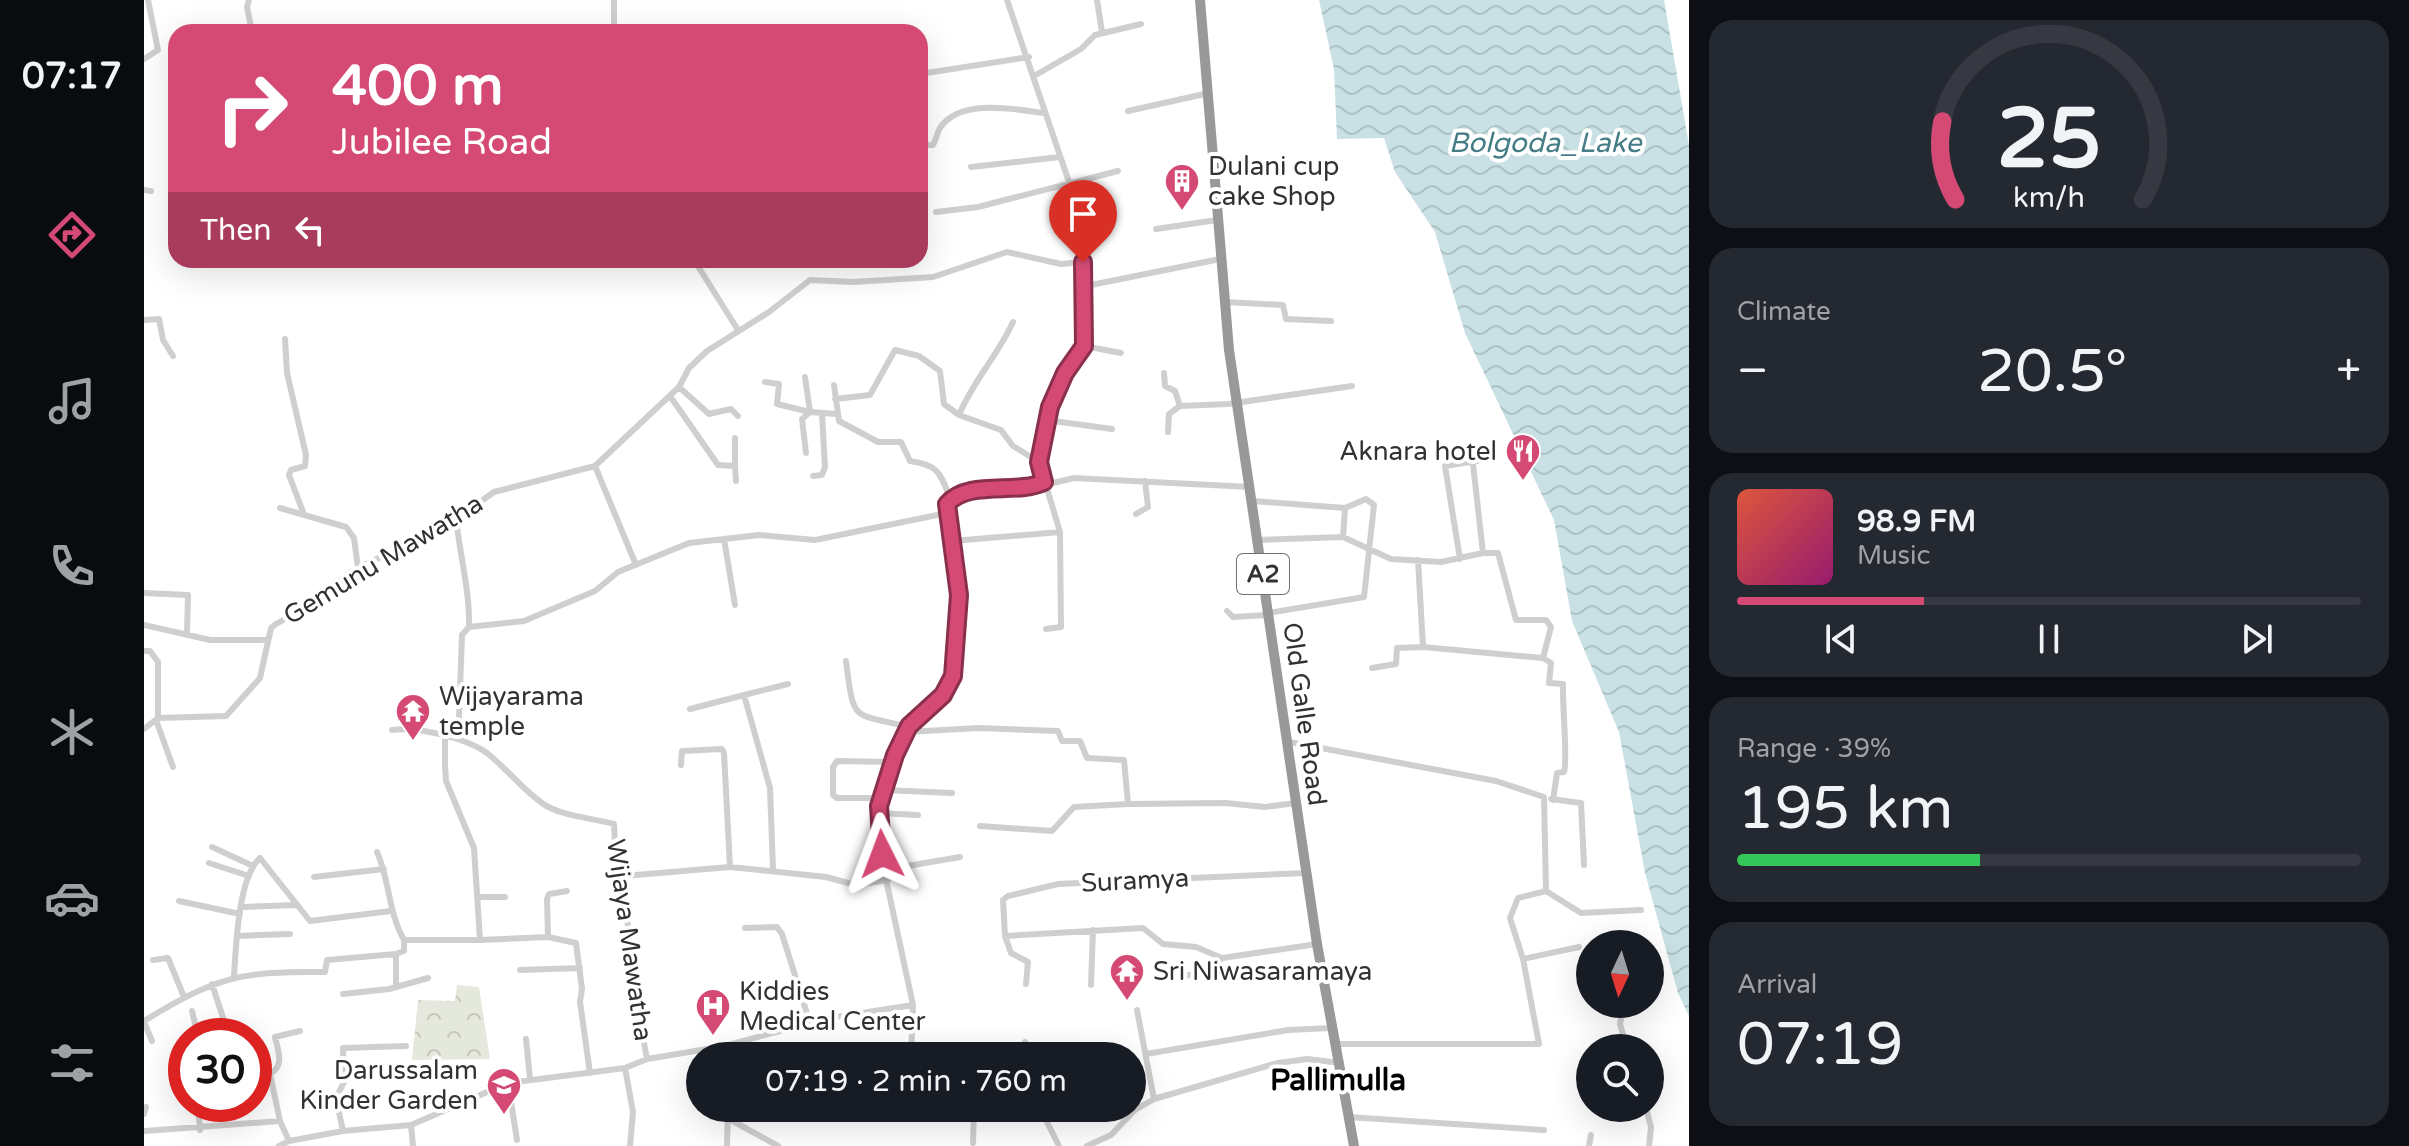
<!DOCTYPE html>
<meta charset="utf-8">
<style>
body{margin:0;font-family:"Varela Round",sans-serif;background:#242831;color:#f1f3f6;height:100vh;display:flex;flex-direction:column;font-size:30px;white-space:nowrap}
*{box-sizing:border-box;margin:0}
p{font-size:26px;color:#9ea1a6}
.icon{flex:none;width:44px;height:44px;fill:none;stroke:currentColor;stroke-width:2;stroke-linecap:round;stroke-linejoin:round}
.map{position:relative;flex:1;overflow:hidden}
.side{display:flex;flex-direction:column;gap:20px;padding:20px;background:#0d0f14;width:720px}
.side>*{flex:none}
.top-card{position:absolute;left:24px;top:24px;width:760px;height:244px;border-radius:24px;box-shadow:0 8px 32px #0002;background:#d44a75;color:#fff;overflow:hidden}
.needle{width:52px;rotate:184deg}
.controls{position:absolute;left:1432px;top:930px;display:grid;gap:16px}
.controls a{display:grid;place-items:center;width:88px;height:88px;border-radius:50%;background:#171b24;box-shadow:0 8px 32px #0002;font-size:40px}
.speed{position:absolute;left:24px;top:1018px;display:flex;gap:16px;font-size:40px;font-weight:700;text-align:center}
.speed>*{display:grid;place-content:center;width:104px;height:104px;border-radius:50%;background:#171b24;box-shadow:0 8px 32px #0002;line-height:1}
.speed .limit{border:12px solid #d22;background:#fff;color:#111}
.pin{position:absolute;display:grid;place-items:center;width:68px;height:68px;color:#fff;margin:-82px -34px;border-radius:50% 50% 50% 0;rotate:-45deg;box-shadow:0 0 8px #0007}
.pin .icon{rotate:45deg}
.me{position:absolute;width:88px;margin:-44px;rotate:357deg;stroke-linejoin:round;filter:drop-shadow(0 0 6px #0008)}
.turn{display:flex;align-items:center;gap:28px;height:168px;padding:0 32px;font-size:36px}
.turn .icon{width:104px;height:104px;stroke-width:2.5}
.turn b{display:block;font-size:56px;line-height:68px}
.then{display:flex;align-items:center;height:76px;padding:0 32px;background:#0003;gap:16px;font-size:30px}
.big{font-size:60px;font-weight:600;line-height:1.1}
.side .tile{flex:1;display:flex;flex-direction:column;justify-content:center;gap:12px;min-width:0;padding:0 28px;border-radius:24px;background:#242831}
.side .dial{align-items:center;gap:0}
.dial svg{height:208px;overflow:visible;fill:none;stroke:#363941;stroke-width:7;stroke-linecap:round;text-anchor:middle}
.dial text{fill:#f1f3f6;stroke:none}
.song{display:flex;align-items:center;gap:24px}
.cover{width:96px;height:96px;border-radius:12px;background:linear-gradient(135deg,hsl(10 70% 55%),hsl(320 70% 35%))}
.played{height:8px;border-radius:4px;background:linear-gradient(90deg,#d44a75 30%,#363941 30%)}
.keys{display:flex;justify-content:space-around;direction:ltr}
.heat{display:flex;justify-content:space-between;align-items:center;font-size:44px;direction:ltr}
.charge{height:12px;border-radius:6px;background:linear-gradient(90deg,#34c759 39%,#363941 0)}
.trip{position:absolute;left:542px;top:1042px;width:460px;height:80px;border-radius:40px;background:#171b24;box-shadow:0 8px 32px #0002;font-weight:600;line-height:80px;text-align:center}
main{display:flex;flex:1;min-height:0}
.menu{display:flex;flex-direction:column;width:144px;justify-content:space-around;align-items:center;background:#090b0e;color:#9ea1a6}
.menu .icon{width:56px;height:56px}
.menu .on{color:#d44a75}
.menu b{font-size:36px;color:#f1f3f6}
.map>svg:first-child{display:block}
.park{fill:url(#park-crowns)}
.water{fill:url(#water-waves)}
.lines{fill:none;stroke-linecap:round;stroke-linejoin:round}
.street{stroke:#cfcfcf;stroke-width:6}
.highway{stroke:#999;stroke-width:10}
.route-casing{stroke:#8a304c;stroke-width:20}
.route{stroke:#d44a75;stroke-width:14}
.labels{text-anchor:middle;stroke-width:8;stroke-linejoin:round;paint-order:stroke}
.shield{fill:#fff;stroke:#707070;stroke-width:2}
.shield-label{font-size:24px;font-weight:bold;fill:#323232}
.poi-label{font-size:26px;fill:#323232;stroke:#fff;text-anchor:start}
.street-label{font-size:26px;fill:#323232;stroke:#fff}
.water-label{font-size:28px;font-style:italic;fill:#457d87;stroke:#fff}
.quarter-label{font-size:30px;font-weight:bold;fill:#000;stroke:#fff}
</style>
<main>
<nav class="menu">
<b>07:17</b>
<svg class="icon on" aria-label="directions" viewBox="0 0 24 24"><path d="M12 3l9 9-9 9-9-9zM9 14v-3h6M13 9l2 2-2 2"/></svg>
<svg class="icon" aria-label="music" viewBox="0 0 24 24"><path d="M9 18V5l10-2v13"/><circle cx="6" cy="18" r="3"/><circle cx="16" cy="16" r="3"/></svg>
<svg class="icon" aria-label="phone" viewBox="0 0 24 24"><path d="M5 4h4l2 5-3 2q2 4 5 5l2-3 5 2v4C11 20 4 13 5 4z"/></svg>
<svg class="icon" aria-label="climate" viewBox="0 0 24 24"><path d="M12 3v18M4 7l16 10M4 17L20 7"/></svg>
<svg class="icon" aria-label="car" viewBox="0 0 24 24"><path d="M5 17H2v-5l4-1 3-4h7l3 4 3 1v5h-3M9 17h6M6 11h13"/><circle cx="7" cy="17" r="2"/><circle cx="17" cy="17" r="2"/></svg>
<svg class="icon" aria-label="filters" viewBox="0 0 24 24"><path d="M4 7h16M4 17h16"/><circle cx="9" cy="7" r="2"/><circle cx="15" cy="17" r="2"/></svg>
</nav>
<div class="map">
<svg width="1545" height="1146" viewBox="0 0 1545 1146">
<defs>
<pattern id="park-crowns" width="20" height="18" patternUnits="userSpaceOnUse" patternTransform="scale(2)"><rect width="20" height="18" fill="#e5e8dc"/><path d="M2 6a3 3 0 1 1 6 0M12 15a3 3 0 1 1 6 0" fill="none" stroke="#c5c7bd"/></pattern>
<pattern id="water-waves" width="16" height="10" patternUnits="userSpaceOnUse" patternTransform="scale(2)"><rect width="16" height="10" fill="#c9e1e4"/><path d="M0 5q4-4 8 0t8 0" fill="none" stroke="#adc2c4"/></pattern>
</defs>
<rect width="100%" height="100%" fill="#fff"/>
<path class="park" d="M313,985L335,987L346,1059L268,1060L274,1000L311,1001Z"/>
<path class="water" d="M1175,0H1520L1545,145V1016L1534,993L1501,873L1475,732L1428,621L1410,520L1321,333L1291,232L1251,172L1240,138L1193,139L1190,69Z"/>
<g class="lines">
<path class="street" d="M105,0L103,7L108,32
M863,0L926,185L942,286L940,346L921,373L906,407L895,462L916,532L917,627L902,629
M953,0L958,32
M470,32V0
M0,59L14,50L4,0
M776,74L885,57
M890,76L937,49L951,35L997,24
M984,111L1065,93
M776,145H789C792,140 793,133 796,128C816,98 869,109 900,113
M827,167L916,157
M0,190L7,191
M792,212L834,207L974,171
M1012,229L1073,220
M550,260L594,330
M942,286L1076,259
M1081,302L1139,305L1142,319L1187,321
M0,320L15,319L19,340L29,356
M141,339L143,373L162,455L161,466L147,470L145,475L159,512
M940,346L977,353
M1020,373L1021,386L1031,391L1036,406
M661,377L666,412L693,414
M621,382L635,384L633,404L666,412
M690,385L695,421L734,442H757L766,461C795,465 796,473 807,500
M535,387L565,414L587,409L594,416
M526,396L574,465L591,466L592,481
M691,399L726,395L751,350L775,356L796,371L800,404L815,415L857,430L869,446L895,462
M815,415C829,381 854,355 869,322
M902,420L968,429
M1024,432L1025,414L1036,406L1084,404L1208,386
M662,453L658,419L666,412
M1329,464L1339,553
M451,466L492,565
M591,466V438
M669,476L678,475L681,467L678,414
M1109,501L1201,508L1199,537
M136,508L202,527L210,538L214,568
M992,514L1004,507L1001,481
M312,519C316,555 326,592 325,627
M580,539L591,605
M1111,540L1199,537L1247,559L1297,562L1339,553H1354L1372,620H1402L1407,627L1399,658L1407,663L1405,683L1419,684C1418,703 1424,761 1420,772L1413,773L1409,800
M808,541L916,532
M1316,559L1301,466L1351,458
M1274,560L1279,647L1399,658
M0,593L44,595L43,634
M1083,611L1089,617L1124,615
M1124,613L1220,597L1230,505L1222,499L1201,508
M0,625L66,640H124
M0,651H6L14,662V718
M702,661C710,723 707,713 765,727
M1228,668L1252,664L1253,648L1279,647
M546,709L600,695
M12,720L29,767
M0,729L14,718L82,716L116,678L127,628L132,624L164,606L205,573L312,519L350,492L451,466L535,387L545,368L563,351L625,312L666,280L709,282L789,277L863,252L917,264L939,262
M248,730C273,726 322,738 343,753C362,768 378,789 398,803C415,816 449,818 470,824L471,845L480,876L476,887L487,940L493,1006L503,1059
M762,732L835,728L914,731L918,741H936L943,758L980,760L984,804L1081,803L1121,807L1152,803
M1145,742L1352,781L1400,797L1402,891L1374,898L1366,918L1379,959L1395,1044H1190
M537,765L538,751L578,749L580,753L586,867L682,877L711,885L744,880
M739,790L808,793
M737,798H693L689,795V767L693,761L748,762
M1407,799L1437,803L1440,865
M735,813L774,815
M836,826L908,831L930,807L984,804
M68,847L109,866
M233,852C246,881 244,912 260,940
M65,863L105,876
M629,869L626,788L600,695L644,684
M740,870L816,857
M480,876L586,867
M170,877L240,869
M1402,891L1437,913L1497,910
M333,897H361
M35,901L96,914
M98,907L152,905
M601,928L633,927L638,934L666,1023
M93,936L146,934
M861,936L999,928L1019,944L1052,947L1078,958L1173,944
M404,937L403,899L405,894L423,891
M252,954V985
M1379,959L1435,947
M9,960L24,958L40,997
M376,970L436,968
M90,976C92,947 94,877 116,858L166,921L247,911
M1034,978L1068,969L1078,958
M68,984L85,1036
M882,984L884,962L867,953L861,936L859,900L864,896L914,884L1162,873
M947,985L949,930
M199,994L245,989L284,978
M1480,1004L1476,1024L1483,1048
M769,1005L740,870L735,838V806L751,755L765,726L799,695L809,676L815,595L803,504L810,497L826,492L888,488L930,478L1106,487
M993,1010L1010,1099
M48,1011L54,1036
M0,1021C72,977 96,971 181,972L183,960L252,954L260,951V940H336
M0,1022L8,1041
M382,1039L386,1079
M1002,1054L1144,1030L1187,1028
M878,1056L881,1042
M481,1068L489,1112L486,1146
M110,1071L126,1074L136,1121L145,1141
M446,1073L436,1002L438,989L432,943L404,937L336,940L330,848L302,781L301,766V737L315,718L318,635L325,627L380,621L451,591L474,572L545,543L615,535L671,540L803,513
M126,1074C141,1065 134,1051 131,1037L156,1031
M364,1083L373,1140
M54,1104L56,1130
M896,1108L915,1146
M1502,1108L1507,1127L1505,1146
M0,1114L2,1107
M1204,1117L1400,1130
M585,1119L634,1146
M267,1125L269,1146
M0,1131L136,1121
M199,1131L192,1098L200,1082L199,1048L262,1046
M829,1143L830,1108
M135,1146L145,1141L199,1131L267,1125L364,1083L481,1068L503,1059L581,1046L679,1019L769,1005L767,1056
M583,1146L584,1108
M943,1146L967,1135L991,1110L1010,1099L1134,1063L1163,1059L1197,1063
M1445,1146L1447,1135"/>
<path class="highway" d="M1056,0L1085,350L1173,944L1210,1146"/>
</g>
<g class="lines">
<g class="route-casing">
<path id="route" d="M738,854L735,806L751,755L765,726L799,695L809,676L815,595L803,504C825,479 872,495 900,482L895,462L906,407L921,373L940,346L939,262"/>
</g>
<use href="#route" class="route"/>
</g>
<defs>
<g id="building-pin" transform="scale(1.8)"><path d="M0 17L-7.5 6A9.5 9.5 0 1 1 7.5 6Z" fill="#d44a75" stroke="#fff"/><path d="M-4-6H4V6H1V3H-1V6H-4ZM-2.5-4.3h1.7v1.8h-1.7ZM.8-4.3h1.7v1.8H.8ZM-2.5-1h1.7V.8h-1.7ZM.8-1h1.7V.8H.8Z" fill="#fff"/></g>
<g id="restaurant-pin" transform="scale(1.8)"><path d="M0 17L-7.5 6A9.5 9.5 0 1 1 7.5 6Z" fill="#d44a75" stroke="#fff"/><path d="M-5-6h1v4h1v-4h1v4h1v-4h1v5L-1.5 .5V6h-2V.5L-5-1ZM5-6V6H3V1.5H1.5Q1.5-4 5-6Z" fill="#fff"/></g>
<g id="temple-pin" transform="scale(1.8)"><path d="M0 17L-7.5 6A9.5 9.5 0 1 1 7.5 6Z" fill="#d44a75" stroke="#fff"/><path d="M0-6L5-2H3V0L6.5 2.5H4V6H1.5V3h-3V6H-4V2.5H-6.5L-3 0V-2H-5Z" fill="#fff"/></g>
<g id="hospital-pin" transform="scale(1.8)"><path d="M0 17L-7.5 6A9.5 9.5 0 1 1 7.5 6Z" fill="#d44a75" stroke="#fff"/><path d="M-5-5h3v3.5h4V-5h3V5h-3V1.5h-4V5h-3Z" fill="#fff"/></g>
<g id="school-pin" transform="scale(1.8)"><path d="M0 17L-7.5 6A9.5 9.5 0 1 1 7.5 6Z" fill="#d44a75" stroke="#fff"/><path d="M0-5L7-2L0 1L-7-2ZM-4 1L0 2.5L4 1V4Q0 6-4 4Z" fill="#fff"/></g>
</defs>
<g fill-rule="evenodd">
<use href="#building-pin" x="1038" y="181"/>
<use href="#restaurant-pin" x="1379" y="451"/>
<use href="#temple-pin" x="269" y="711"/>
<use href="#temple-pin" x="983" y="971"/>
<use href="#hospital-pin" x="569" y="1006"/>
<use href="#school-pin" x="360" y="1085"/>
</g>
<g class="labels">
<rect class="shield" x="1093" y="554" width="52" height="40" rx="6"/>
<g class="shield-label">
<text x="1119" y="582">A2</text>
</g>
<g class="poi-label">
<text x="1064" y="175">Dulani cup<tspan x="1064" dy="30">cake Shop</tspan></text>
<text x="1353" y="460" text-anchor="end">Aknara hotel</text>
<text x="295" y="705">Wijayarama<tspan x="295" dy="30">temple</tspan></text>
<text x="1009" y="980">Sri Niwasaramaya</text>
<text x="595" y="1000">Kiddies<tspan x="595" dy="30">Medical Center</tspan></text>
<text x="334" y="1079" text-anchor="end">Darussalam<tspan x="334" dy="30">Kinder Garden</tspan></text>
</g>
<g class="street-label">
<text transform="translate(239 559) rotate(-31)" y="9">Gemunu Mawatha</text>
<text transform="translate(1161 714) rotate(82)" y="9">Old Galle Road</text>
<text transform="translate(991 880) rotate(-3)" y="9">Suramya</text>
<text transform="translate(486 940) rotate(82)" y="9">Wijaya Mawatha</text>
</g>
<g class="water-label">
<text x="1401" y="152">Bolgoda_Lake</text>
</g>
<g class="quarter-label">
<text x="1194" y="1090">Pallimulla</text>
</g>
</g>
</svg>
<div class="controls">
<a><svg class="needle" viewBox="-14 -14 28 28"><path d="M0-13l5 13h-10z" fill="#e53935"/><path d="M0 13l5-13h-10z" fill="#9ea1a6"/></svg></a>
<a><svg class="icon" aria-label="search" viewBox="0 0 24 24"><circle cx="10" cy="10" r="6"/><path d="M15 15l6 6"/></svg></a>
</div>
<div class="speed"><div class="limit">30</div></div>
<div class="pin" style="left:939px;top:262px;background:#d93025"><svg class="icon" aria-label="arrive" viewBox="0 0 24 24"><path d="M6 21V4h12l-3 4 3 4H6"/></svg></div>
<svg class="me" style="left:738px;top:854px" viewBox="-20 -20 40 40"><path d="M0-17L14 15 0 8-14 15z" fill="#d44a75" stroke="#fff" stroke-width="4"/></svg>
<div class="trip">07:19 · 2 min · 760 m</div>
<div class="top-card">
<div class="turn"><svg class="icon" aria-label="right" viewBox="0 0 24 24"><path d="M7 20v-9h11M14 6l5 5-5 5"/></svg><div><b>400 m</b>Jubilee Road</div></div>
<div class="then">Then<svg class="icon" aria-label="left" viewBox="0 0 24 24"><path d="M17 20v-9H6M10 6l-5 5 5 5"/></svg></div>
</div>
</div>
<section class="side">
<div class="tile dial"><svg viewBox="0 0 100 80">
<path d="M14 69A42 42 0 1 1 86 69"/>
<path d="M14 69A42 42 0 0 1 9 39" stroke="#d44a75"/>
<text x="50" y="56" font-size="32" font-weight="700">25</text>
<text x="50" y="72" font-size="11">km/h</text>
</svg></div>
<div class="tile"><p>Climate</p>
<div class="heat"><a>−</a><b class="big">20.5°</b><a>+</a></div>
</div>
<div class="tile">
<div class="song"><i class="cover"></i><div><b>98.9 FM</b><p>Music</p></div></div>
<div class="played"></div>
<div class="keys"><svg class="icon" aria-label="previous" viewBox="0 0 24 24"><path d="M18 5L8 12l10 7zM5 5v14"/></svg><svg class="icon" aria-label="pause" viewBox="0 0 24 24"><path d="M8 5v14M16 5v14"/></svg><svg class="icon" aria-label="next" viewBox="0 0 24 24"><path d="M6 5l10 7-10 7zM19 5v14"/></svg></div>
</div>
<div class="tile"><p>Range · 39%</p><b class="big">195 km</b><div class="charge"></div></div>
<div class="tile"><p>Arrival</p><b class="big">07:19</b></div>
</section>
</main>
